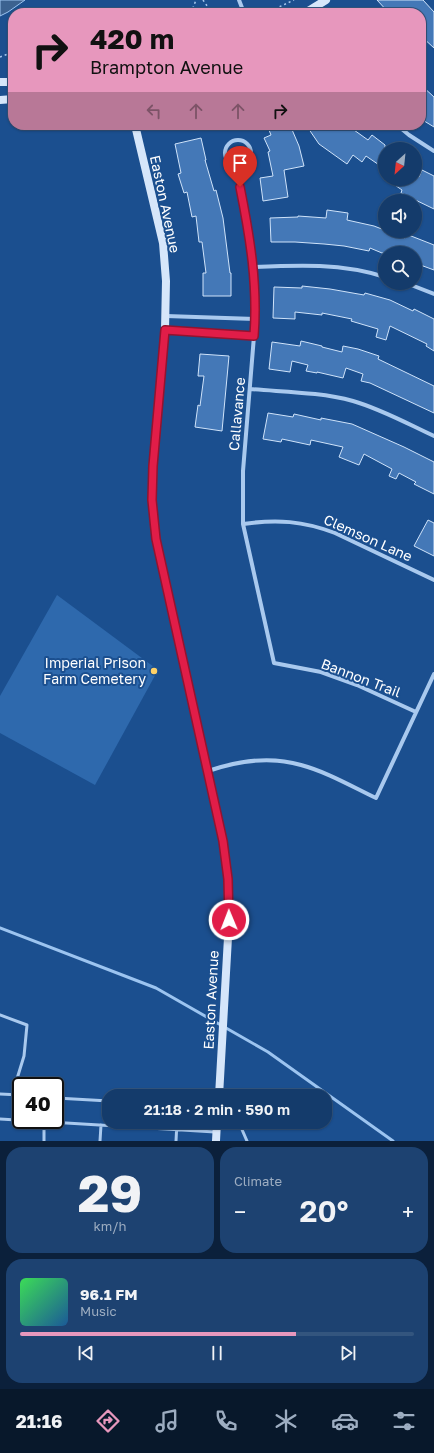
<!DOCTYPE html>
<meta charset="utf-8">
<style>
body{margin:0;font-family:"Golos Text",sans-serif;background:#1d4271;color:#f1f3f6;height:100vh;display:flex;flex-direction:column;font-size:15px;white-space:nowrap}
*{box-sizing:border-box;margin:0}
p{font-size:13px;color:#9dadc1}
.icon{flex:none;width:22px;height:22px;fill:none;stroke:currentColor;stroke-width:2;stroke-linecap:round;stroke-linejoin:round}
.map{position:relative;height:1141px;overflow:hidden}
.details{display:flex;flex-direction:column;gap:6px;padding:6px;background:#0b203b;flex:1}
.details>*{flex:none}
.hud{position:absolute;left:8px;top:8px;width:418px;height:122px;border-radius:16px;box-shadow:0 1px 3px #0004,0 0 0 1px #33557e;background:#e797bd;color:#111;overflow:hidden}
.needle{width:26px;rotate:207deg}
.buttons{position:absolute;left:378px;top:142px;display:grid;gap:8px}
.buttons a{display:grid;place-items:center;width:44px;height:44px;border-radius:50%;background:#143b6b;box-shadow:0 1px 3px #0004,0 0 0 1px #33557e;font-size:20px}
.speed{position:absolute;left:12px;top:1077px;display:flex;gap:8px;font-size:20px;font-weight:700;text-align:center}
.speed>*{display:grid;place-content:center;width:52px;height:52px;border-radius:50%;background:#143b6b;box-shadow:0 1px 3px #0004,0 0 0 1px #33557e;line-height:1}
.speed .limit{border:2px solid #111;border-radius:6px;background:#fff;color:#111}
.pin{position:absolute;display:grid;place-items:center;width:34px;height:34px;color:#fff;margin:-41px -17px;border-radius:50% 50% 50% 0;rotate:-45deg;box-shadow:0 0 4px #0007}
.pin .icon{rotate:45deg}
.me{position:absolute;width:44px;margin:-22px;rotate:359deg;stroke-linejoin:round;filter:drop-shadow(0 0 3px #0008)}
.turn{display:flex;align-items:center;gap:14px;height:84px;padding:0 16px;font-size:18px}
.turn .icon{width:52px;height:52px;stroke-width:2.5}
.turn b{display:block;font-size:28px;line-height:34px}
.lanes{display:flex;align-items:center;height:38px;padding:0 16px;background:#0003;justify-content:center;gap:20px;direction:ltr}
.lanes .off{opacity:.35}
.big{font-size:30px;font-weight:600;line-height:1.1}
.details .tile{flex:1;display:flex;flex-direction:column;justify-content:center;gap:6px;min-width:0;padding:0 14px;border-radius:16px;background:#1d4271}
.details .dial{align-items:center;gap:0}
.dial b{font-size:52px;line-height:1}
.song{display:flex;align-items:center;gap:12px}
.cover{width:48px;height:48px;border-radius:6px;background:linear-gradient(135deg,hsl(130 70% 55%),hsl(210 70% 35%))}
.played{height:4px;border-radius:2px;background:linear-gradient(90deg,#e797bd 70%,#33557e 70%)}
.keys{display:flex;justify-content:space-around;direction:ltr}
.heat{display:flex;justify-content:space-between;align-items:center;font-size:22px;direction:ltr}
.details .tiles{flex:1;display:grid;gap:6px;grid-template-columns:1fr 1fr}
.tile:last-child{grid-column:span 2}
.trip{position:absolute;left:102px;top:1089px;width:230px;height:40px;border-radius:16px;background:#143b6b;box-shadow:0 1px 3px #0004,0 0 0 1px #33557e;font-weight:600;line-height:40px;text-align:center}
.menu{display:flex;height:64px;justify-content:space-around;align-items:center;background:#08182b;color:#9dadc1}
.menu .icon{width:28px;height:28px}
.menu .selected{color:#e797bd}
.menu b{font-size:18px;color:#f1f3f6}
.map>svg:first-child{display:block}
.green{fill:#2e69ad}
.water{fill:#3c6290;stroke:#9cc4f0}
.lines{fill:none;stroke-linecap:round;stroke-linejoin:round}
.stream{stroke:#9cc4f0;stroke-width:3}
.building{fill:#4478b7;stroke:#cfe3fa}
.path{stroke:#a9c9ee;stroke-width:1.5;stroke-dasharray:2 3;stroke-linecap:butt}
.lane{stroke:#a9c9ee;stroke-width:3}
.street{stroke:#a9c9ee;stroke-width:4}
.secondary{stroke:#d6e6fa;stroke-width:8}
.route-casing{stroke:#92132f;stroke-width:10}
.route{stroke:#e11d48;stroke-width:7}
.poi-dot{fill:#ffd166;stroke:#1b4f8f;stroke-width:1.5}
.labels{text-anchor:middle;stroke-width:4;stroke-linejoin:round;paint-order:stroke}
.street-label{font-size:14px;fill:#fff;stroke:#1b4f8f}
.poi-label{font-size:14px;fill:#fff;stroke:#1b4f8f;text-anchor:end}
</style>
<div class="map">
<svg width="434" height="1141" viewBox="0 0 434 1141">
<rect width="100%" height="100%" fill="#1b4f8f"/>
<path class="green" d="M57,595L158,670L95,785L0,733V696Z"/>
<path class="water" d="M0,0H25L8,12L0,16Z"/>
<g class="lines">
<path class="stream" d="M0,928L156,988L268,1052L393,1141"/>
</g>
<path class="building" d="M377,0H423L434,12V48L421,36V13H389Z
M421,85L434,97V127L421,119Z
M267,125H290L299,146L304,166L284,170L288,197L263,201L260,178L273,176L268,152L270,151L264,138L271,135Z
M306,125H339L343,131L347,125L368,140L372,135L385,145V169L366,156L362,162L353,155L347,164L319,144Z
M201,138L206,160H205L214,191L216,190L223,218L230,273H231V296H203V273H206L202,242H199L196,216L192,217L187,192L184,193L178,174L181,173L175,144Z
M422,170L434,176V209L401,193L402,190L386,179H415V175L419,177Z
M327,210L348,213L347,220L374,226L405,238L406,234L434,245V270L415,263V253H382L370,248L369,251L344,246L324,244L295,242H271L270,218L298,217V216L326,218Z
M302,286L330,289L364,295L365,293L390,300L413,311L414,309L434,319V351L426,346L427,344L390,326L386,340L376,337L378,329L351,321L352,319L322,313V315L295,312V319L273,318L274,287L302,288Z
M301,341L322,346V347L342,352L343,346L358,349L379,356L378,359L434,386V413L370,383L361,381L363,374L346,368L343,378L317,372V373L306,371L308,365L292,361L290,372L269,369L272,342L300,346Z
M200,354L229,356L222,431L195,427L198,405L200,406L204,376H198Z
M268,413L293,417L294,414L321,420V418L352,424L404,447L434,462V494L414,484L416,482L399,473L396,479L389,476L392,469L364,454L359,465L339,457L343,447L311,440L310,445L282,439L281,442L263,439Z
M428,520L434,523V556L414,546Z"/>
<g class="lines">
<path class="path" d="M203,0L212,13
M191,13L196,0
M266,13L294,0
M0,57L13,52"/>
<path class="lane" d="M0,1015L27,1025L24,1056L12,1095
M0,1094L21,1095
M55,1100L56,1098L109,1101
M0,1119L215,1132
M44,1122V1141
M225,1122L240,1125L247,1141
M100,1141L101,1125
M176,1141L177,1122"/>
<path class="street" d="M239,0L244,13
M397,125L409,135L434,151
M225 153a13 13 0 1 1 26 0a13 13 0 1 1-26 0Z
M238,166V175L248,225L254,267L255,294L254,336L243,471V524L274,663L321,672L357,685L416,712
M254,267C298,265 342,263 385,277
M406,283L434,294
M166,316L255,319
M165,330L254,336
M250,389C284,392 320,392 353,401C381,409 408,424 434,436
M243,524C277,519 303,521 335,533L434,580
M208,771C237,761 270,756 301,765C327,772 351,786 376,798L434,674"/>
<path class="secondary" d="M305,13L326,0
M0,82H13
M0,100L13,99
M135,125L163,243L166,281L165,330L153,466L152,500L156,539L223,841L228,879L229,920L219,1096
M216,1141L217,1122"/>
</g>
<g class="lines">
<g class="route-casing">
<path id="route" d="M229,920L228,879L223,841L156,539L152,500L153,466L165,330L254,336C258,285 250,237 240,187"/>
</g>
<use href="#route" class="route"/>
</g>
<circle class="poi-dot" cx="154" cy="671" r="4"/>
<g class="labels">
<g class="street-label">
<text transform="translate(165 204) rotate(78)" y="5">Easton Avenue</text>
<text transform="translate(237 414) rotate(-85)" y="5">Callavance</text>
<text transform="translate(368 538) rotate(24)" y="5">Clemson Lane</text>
<text transform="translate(361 678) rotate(21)" y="5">Bannon Trail</text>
<text transform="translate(211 1000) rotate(-87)" y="5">Easton Avenue</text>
</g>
<g class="poi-label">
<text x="146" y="668">Imperial Prison<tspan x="146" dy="16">Farm Cemetery</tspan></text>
</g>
</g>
</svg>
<div class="buttons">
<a><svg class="needle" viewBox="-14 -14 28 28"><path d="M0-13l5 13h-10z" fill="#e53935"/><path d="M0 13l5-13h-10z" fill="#9dadc1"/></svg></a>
<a><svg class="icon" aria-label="sound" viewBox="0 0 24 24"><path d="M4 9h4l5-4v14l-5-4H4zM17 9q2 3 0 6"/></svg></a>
<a><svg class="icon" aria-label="search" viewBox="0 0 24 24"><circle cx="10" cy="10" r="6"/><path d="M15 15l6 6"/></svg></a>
</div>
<div class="speed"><div class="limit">40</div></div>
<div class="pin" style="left:240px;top:187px;background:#d93025"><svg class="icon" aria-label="arrive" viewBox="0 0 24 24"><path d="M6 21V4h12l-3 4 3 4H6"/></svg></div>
<svg class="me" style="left:229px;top:920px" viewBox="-20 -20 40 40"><circle r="17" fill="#e11d48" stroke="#fff" stroke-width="3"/><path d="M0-11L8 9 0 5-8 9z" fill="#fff"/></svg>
<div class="trip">21:18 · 2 min · 590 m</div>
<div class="hud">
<div class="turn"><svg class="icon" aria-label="right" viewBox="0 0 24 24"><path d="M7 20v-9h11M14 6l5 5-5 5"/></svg><div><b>420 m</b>Brampton Avenue</div></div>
<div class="lanes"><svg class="icon off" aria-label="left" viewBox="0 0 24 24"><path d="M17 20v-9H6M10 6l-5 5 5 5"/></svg><svg class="icon off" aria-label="ahead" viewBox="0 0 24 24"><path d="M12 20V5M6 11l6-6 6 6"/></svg><svg class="icon off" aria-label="ahead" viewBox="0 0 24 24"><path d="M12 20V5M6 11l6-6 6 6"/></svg><svg class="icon" aria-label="right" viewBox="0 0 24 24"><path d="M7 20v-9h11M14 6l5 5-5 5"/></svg></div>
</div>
</div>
<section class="details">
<div class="tiles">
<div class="tile dial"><b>29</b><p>km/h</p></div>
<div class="tile"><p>Climate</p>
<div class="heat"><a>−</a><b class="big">20°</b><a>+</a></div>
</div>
<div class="tile">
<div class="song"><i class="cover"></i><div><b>96.1 FM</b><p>Music</p></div></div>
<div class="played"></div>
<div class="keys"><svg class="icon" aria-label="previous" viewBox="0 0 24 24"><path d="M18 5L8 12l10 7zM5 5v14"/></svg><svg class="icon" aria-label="pause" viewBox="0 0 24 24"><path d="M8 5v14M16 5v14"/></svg><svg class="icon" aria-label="next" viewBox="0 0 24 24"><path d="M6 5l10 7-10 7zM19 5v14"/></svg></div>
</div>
</div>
</section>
<nav class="menu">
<b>21:16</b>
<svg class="icon selected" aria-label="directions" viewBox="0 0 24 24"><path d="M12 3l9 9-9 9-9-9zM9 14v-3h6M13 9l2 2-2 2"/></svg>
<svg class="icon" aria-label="music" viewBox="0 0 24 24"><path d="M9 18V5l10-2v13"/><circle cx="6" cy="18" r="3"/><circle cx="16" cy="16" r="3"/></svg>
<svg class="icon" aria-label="phone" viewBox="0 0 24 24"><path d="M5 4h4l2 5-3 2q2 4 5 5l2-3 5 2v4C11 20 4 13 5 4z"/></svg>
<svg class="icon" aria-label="climate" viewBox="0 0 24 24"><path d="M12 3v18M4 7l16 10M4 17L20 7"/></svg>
<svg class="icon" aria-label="car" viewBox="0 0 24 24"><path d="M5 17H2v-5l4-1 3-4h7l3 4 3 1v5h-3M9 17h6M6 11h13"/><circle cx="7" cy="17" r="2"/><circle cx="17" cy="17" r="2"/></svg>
<svg class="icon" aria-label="filters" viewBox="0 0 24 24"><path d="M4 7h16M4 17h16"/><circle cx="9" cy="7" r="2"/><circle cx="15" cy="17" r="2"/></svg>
</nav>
